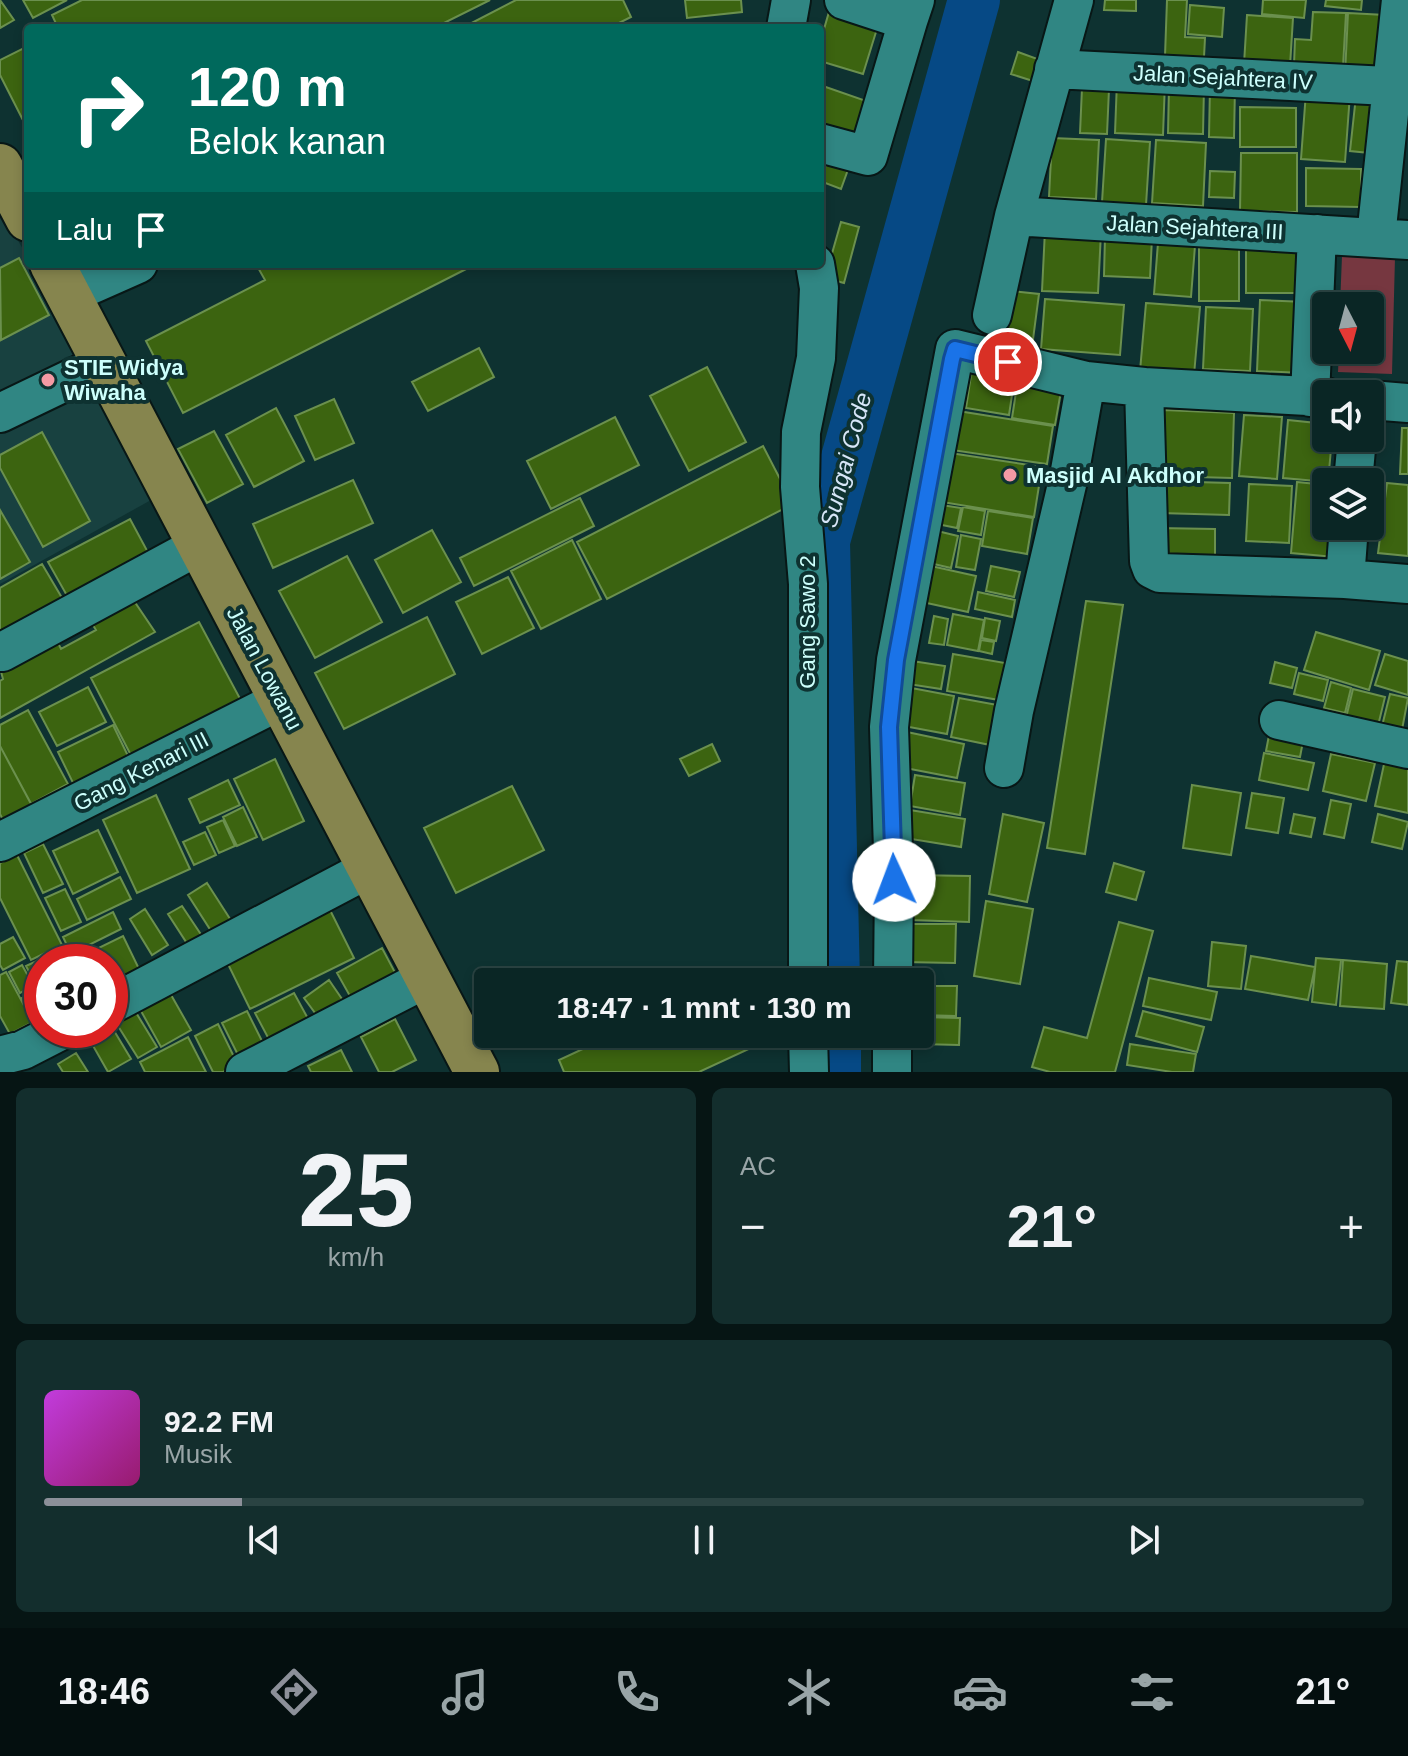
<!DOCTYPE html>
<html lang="id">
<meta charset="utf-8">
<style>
body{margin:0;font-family:Arial,sans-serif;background:#132e2d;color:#f1f3f6;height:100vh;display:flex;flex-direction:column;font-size:30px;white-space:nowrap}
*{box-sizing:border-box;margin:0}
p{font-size:26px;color:#99a5a7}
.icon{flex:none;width:44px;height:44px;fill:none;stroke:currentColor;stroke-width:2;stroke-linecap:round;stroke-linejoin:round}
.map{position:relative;height:1072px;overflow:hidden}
.drawer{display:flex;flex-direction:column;gap:16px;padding:16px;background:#061514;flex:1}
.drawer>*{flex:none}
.guide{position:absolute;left:24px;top:24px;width:800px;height:244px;border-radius:8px;box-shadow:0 4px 12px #0003,0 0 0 2px #2a4342;background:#00695c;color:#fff;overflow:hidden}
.needle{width:52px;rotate:174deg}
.fabs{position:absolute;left:1312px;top:292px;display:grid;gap:16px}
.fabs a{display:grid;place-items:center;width:72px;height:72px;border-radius:8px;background:#0a2625;box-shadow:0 4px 12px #0003,0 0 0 2px #2a4342;font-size:40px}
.speed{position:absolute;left:24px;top:944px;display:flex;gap:16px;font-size:40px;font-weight:700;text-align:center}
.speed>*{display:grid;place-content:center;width:104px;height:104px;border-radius:50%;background:#0a2625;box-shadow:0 4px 12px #0003,0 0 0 2px #2a4342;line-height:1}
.speed .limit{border:12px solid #d22;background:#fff;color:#111}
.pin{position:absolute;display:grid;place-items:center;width:68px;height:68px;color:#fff;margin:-34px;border:4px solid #fff;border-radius:50%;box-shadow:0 2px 8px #0007}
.me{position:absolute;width:88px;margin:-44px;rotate:358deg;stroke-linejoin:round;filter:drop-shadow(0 0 6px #0008)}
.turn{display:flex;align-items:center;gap:28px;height:168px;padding:0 32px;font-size:36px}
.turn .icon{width:104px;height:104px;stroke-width:2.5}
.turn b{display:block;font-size:56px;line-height:68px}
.then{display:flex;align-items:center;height:76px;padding:0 32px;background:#0003;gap:16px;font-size:30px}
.big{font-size:60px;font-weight:700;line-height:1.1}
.drawer .widget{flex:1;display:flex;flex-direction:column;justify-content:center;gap:12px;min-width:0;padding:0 28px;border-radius:12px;background:#132e2d}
.drawer .dial{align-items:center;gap:0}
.dial b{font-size:104px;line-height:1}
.song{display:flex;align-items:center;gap:24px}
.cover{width:96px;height:96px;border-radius:12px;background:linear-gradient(135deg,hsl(290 70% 55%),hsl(320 70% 35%))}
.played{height:8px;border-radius:4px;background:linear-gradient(90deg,#8c9099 15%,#2a4342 15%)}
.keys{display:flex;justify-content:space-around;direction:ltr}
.heat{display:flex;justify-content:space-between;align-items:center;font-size:44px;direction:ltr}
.drawer .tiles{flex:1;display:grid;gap:16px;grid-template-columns:1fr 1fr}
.widget:last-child{grid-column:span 2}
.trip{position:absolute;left:474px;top:968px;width:460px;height:80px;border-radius:8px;background:#0a2625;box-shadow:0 4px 12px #0003,0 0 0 2px #2a4342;font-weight:700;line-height:80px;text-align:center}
.tab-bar{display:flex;height:128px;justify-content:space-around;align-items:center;background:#040f0f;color:#99a5a7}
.tab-bar .icon{width:56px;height:56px}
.tab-bar .active{color:#8c9099}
.tab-bar b{font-size:36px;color:#f1f3f6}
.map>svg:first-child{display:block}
.built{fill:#184140}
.green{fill:#763740}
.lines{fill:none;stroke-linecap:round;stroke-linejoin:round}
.river{stroke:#064985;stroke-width:52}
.building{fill:#3c6410;stroke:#6b904e;stroke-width:2}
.minor-casing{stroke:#081716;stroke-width:42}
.major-casing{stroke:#081716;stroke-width:48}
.minor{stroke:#308683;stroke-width:38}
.major{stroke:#86854e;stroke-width:44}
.route-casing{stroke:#114b97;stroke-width:20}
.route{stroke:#1a73e8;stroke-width:14}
.poi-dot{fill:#f49aa4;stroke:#0e3231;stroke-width:3}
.labels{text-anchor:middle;stroke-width:8;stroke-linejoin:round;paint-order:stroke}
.street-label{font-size:22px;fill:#cdfffc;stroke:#0e3231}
.poi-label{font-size:22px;font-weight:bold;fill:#cdfffc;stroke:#0e3231;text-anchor:start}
.water-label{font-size:24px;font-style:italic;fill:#d7e6f8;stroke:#0e3231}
</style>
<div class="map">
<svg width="1408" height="1072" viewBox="0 0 1408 1072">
<rect width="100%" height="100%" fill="#0e3231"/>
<path class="built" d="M4,216L28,258V264H31L160,495L0,584V218Z"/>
<path class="green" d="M1342,256L1395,257L1392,374L1338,372L1339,350H1370V306H1340Z"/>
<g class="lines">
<path class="river" d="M834,982L824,541L974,0
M835,1034V1072"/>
</g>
<path class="building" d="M0,0L14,20L0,28Z
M23,0H67L33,18Z
M82,0H490L434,28H58L52,15Z
M516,0H623L631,17L609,28H462Z
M685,0H741L742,12L687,18Z
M1105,0H1136V11L1104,10Z
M1167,0H1187L1185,37L1205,38L1204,57L1165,56Z
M1263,0H1306L1304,18L1262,14Z
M1326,0H1362L1361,10L1325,6Z
M831,5L880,19L863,74L820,61V43Z
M1190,5L1224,8L1222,37L1188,34Z
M1313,12L1346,13L1343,67L1294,65L1295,39L1311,40Z
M1348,13L1385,15L1382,76L1345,74Z
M1247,15L1293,18L1290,66L1244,64Z
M28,46V130L0,75V60Z
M1018,52L1043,61L1036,82L1011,74Z
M1117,81L1165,82L1163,135L1115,133Z
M820,85L872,103L856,147L820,134Z
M1169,86H1204L1203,134L1168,133Z
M1210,86H1235L1234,138L1209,137Z
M1082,88L1109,89L1107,134L1080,133Z
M1306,92L1350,94L1345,162L1301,159Z
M1356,96L1385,100L1379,154L1350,151Z
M1240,107L1296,108V147H1240Z
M1052,138L1099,140L1096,199L1049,197Z
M1106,139L1150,142L1146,205L1102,202Z
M1156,140L1206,143L1203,206L1152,203Z
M1241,153H1297V212L1240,211Z
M829,157L850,164L841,189L820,181Z
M1306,168L1361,169V207L1306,206Z
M1210,171L1235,172L1234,198L1209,197Z
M841,222L859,227L844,283L825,278Z
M1045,230L1101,232L1098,293L1042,291Z
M1159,230L1196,233L1191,297L1154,294Z
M1105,236L1152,238L1150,278L1104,276Z
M1199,238H1239V301H1199Z
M1246,239H1303V293H1246Z
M19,258L49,315L1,340L0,268Z
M256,264H476L183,413L146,341L265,280Z
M1012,291L1039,294L1032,347L1005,344Z
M1045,299L1124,305L1120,355L1041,349Z
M1260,300L1306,302L1303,373L1257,371Z
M1146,303L1200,307L1194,375L1140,371Z
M1206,307L1253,309L1250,371L1203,369Z
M479,348L494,377L428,411L412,382Z
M707,367L746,442L689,471L650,396Z
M972,368L1015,375L1009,415L966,408Z
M1019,373L1063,380L1055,425L1012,418Z
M334,399L354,443L315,460L295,416Z
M276,408L304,461L254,487L226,435Z
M1164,410L1234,413L1232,478L1161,476Z
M958,411L1053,426L1047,464L952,450Z
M1244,415L1282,417L1277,479L1239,476Z
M615,417L639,465L551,509L527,461Z
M1288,420L1326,424V438H1332L1328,482L1283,478Z
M1402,428H1408V474H1400Z
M214,431L243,484L207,503L178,449Z
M42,432L90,521L43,547L0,468V455Z
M763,446L793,504L607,599L577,542Z
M950,453L1042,467L1034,517L942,502Z
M353,480L373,523L273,568L253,524Z
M1160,481L1230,483L1229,515L1160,513Z
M1297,482L1326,485V526H1338L1335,557L1291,553Z
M1387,483L1408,485V556L1378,553Z
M1249,484L1292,486L1289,543L1246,541Z
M580,498L594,526L474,586L460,558Z
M935,504L961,508L957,528L932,523Z
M963,507L985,511L981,535L958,531Z
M0,510L30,562L0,579Z
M988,511L1033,518L1027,554L982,546Z
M130,519L151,558L70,601L48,562Z
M1158,528L1215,529V564L1158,563Z
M929,529L958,536L951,568L921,561Z
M432,530L461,582L403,613L375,560Z
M961,535L981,539L975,570L956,567Z
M572,540L601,599L541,629L511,571Z
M347,556L382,622L315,658L279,591Z
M42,564L65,603L0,640V588Z
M922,564L976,576L968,612L913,600Z
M991,566L1020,572L1014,597L986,591Z
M508,577L534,628L482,654L456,602Z
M126,589L155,632L0,718V681L3,679L0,668L55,637L61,649L96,630L85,612Z
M978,592L1015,600L1012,617L975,609Z
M1086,601L1123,605L1085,854L1047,848Z
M953,614L984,620L978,651L947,645Z
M934,616L948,619L944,645L929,643Z
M427,617L455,674L344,729L315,673Z
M985,618L1000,621L996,641L982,638Z
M199,622L245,708L136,765L91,678Z
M1316,632L1380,651L1369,690L1304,670Z
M981,640L994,642L992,654L979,651Z
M953,654L1005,663L999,700L947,691Z
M1385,654L1408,661V695L1375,685Z
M912,661L945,666L941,689L908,684Z
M1275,662L1297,668L1292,688L1270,683Z
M1299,673L1328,680L1323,701L1294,694Z
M1331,682L1351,688L1345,713L1324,708Z
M901,686L954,696L947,734L893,724Z
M88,687L106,722L57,746L39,712Z
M1353,689L1385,697L1376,734L1344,726Z
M1390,694L1408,698L1401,735L1381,730Z
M959,698L1003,706L995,746L951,737Z
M28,710L68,784L31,804L0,746V725Z
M113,725L130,760L75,787L58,752Z
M1271,725L1305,731L1300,757L1266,751Z
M907,732L964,744L957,778L900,767Z
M712,744L720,761L689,776L680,759Z
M0,746L35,811L6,826L0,814Z
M1264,753L1314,763L1308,790L1259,780Z
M1331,754L1375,763L1366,801L1323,791Z
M1386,755L1408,760V813L1375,806Z
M275,759L304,821L263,840L234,779Z
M915,775L965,783L960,815L910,806Z
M228,780L240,805L200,823L189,799Z
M1192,785L1241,793L1231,855L1183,848Z
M512,786L544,850L456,893L424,828Z
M1252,793L1284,798L1278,833L1246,828Z
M156,795L190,869L137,893L103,820Z
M1331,800L1351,804L1344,838L1324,834Z
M243,807L257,837L237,846L223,817Z
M910,810L965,819L961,847L905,838Z
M1003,814L1044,823L1027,902L989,894Z
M1294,814L1315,818L1311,837L1290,833Z
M1378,814L1408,822L1402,849L1372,842Z
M223,820L235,846L219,853L207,827Z
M98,830L118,872L73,894L53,851Z
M205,832L216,855L194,865L183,842Z
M43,844L63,884L43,893L24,853Z
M17,855L62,945L31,960L0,898V863Z
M1114,863L1144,872L1136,900L1106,892Z
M911,875L970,876L969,922L910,920Z
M120,877L131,899L87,920L77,899Z
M207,883L232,922L213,934L188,895Z
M65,889L81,922L61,931L45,898Z
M986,901L1033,909L1020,984L974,976Z
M182,906L204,939L190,948L168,914Z
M329,908L354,958L250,1009L225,958Z
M145,909L168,945L152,955L130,919Z
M113,912L121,929L71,954L63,937Z
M1119,922L1153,931L1115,1072H1050L1032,1067L1044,1027L1087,1038Z
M904,924H956L955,963L903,962Z
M123,936L141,973L110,988V962H77L76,959Z
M13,937L25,958L3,970L0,965V944Z
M1212,942L1246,946L1241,989L1208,986Z
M382,948L399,980L355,1005L337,973Z
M60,950L66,962H42V997L26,966Z
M1251,956L1315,967L1308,1000L1245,989Z
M1316,958L1341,960L1336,1005L1312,1002Z
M1343,960L1387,964L1384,1009L1340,1006Z
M1397,961L1408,962V1005L1391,1003Z
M22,965L33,985L20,993L9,972Z
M6,972L33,1022L10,1034L0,1016V975Z
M1149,978L1217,992L1211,1020L1143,1006Z
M329,980L342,999L318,1017L304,998Z
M166,986L191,1030L161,1047L136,1002Z
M920,986H957L956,1016L920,1015Z
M35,991L42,1005V1018L35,1022L22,998Z
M294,993L312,1026L273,1047L255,1013Z
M132,1006L157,1047L138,1058L113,1018Z
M247,1011L269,1055L244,1067L222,1023Z
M1143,1011L1204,1027L1197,1052L1136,1036Z
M921,1017L960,1018L959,1045L920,1044Z
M395,1019L416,1060L392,1072H379L361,1037Z
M110,1024L131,1059L108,1072L88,1037L101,1030H110Z
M218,1024L238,1065L223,1072H213L195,1036Z
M615,1034H778L779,1035L699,1072H564L559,1060Z
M188,1037L206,1072H145L140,1062Z
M1130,1044L1196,1054L1193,1072H1172L1127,1065Z
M341,1050L352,1072H311L308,1066Z
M76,1053L88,1072H63L58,1064Z"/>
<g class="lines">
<g class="minor-casing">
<path id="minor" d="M844,0L908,21L915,0
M786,28L791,0
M1054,69L1408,87
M820,143L868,156L908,21
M1014,216L1408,240
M1376,237L1401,0
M68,295L138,264
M992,315L1014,216L1074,0
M1310,397L1317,234
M1326,397L1144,387L1149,561L1152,569L1160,573L1345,579L1408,584
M1370,400L1408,403
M0,413L104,363
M1353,482L1357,438
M1345,579L1349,526
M2,652L200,545
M1279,720L1408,749
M1004,768L1014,711L1069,476L1086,381
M0,842L281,700
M808,982V584L800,487L801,432L816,358L819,288L815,264
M893,982L894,880L889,727L896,660L955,349L1086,381L1144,387
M110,1005L370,868
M808,1034L809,1072
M0,1056L23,1050L62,1030
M245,1072L427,978
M892,1072V1034"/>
</g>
<g class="major-casing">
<path id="major" d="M0,166L28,219
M52,264L477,1072"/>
</g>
<use href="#minor" class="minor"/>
<use href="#major" class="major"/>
</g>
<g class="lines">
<g class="route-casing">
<path id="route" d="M894,880L889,727L896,660L952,359L955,349L1008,362"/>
</g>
<use href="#route" class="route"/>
</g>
<g class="poi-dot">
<circle cx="48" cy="380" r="8"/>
<circle cx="1010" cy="475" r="8"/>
</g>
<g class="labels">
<g class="street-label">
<text transform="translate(1223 77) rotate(3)" y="8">Jalan Sejahtera IV</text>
<text transform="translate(1195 227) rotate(3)" y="8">Jalan Sejahtera III</text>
<text transform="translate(807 622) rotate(-90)" y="8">Gang Sawo 2</text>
<text transform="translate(265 668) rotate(62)" y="8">Jalan Lowanu</text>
<text transform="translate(141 771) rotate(-27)" y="8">Gang Kenari III</text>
</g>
<g class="poi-label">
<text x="64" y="375">STIE Widya<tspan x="64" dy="25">Wiwaha</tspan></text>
<text x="1026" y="483">Masjid Al Akdhor</text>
</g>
<g class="water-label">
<text transform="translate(846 460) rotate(-75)" y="8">Sungai Code</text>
</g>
</g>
</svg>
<div class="fabs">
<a><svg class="needle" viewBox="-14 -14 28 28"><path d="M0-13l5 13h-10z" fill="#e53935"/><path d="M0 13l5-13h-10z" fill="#99a5a7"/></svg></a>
<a><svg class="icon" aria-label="sound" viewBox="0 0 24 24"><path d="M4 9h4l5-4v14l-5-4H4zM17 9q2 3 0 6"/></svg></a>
<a><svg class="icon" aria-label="layers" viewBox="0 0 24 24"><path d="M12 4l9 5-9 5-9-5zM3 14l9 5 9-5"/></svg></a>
</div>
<div class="speed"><div class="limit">30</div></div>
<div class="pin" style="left:1008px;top:362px;background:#d93025"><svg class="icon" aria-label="arrive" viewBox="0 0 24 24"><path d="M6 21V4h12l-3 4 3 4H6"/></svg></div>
<svg class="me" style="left:894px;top:880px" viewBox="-20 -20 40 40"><circle r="19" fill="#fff"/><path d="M0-13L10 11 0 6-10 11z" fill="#1a73e8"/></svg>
<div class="trip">18:47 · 1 mnt · 130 m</div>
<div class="guide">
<div class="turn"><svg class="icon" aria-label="right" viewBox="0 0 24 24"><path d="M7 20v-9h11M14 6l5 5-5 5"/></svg><div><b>120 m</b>Belok kanan</div></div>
<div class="then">Lalu<svg class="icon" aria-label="arrive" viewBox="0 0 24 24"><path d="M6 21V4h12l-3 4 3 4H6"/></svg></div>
</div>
</div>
<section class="drawer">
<div class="tiles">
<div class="widget dial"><b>25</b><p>km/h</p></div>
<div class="widget"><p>AC</p>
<div class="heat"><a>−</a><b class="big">21°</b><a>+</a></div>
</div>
<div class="widget">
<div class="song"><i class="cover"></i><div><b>92.2 FM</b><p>Musik</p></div></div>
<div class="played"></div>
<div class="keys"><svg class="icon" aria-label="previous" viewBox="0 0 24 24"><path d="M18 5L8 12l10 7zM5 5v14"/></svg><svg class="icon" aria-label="pause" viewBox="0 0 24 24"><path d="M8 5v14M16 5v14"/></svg><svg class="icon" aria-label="next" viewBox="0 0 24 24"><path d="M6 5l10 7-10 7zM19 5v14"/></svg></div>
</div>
</div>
</section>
<nav class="tab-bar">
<b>18:46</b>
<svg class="icon active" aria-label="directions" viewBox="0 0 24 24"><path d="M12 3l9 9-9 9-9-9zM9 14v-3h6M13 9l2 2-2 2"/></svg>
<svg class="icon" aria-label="music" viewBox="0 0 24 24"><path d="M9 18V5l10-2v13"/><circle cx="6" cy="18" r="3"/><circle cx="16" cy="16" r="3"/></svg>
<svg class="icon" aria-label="phone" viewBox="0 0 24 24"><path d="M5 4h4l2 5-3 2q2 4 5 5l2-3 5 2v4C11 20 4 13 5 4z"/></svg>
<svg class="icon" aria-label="climate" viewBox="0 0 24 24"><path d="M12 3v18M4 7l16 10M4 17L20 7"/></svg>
<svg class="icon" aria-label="car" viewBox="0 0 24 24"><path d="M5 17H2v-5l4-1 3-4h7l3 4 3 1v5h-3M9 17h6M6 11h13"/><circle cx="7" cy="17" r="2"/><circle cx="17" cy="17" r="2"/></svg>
<svg class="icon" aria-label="filters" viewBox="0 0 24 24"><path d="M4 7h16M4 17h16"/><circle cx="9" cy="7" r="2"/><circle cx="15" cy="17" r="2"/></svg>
<b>21°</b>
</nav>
